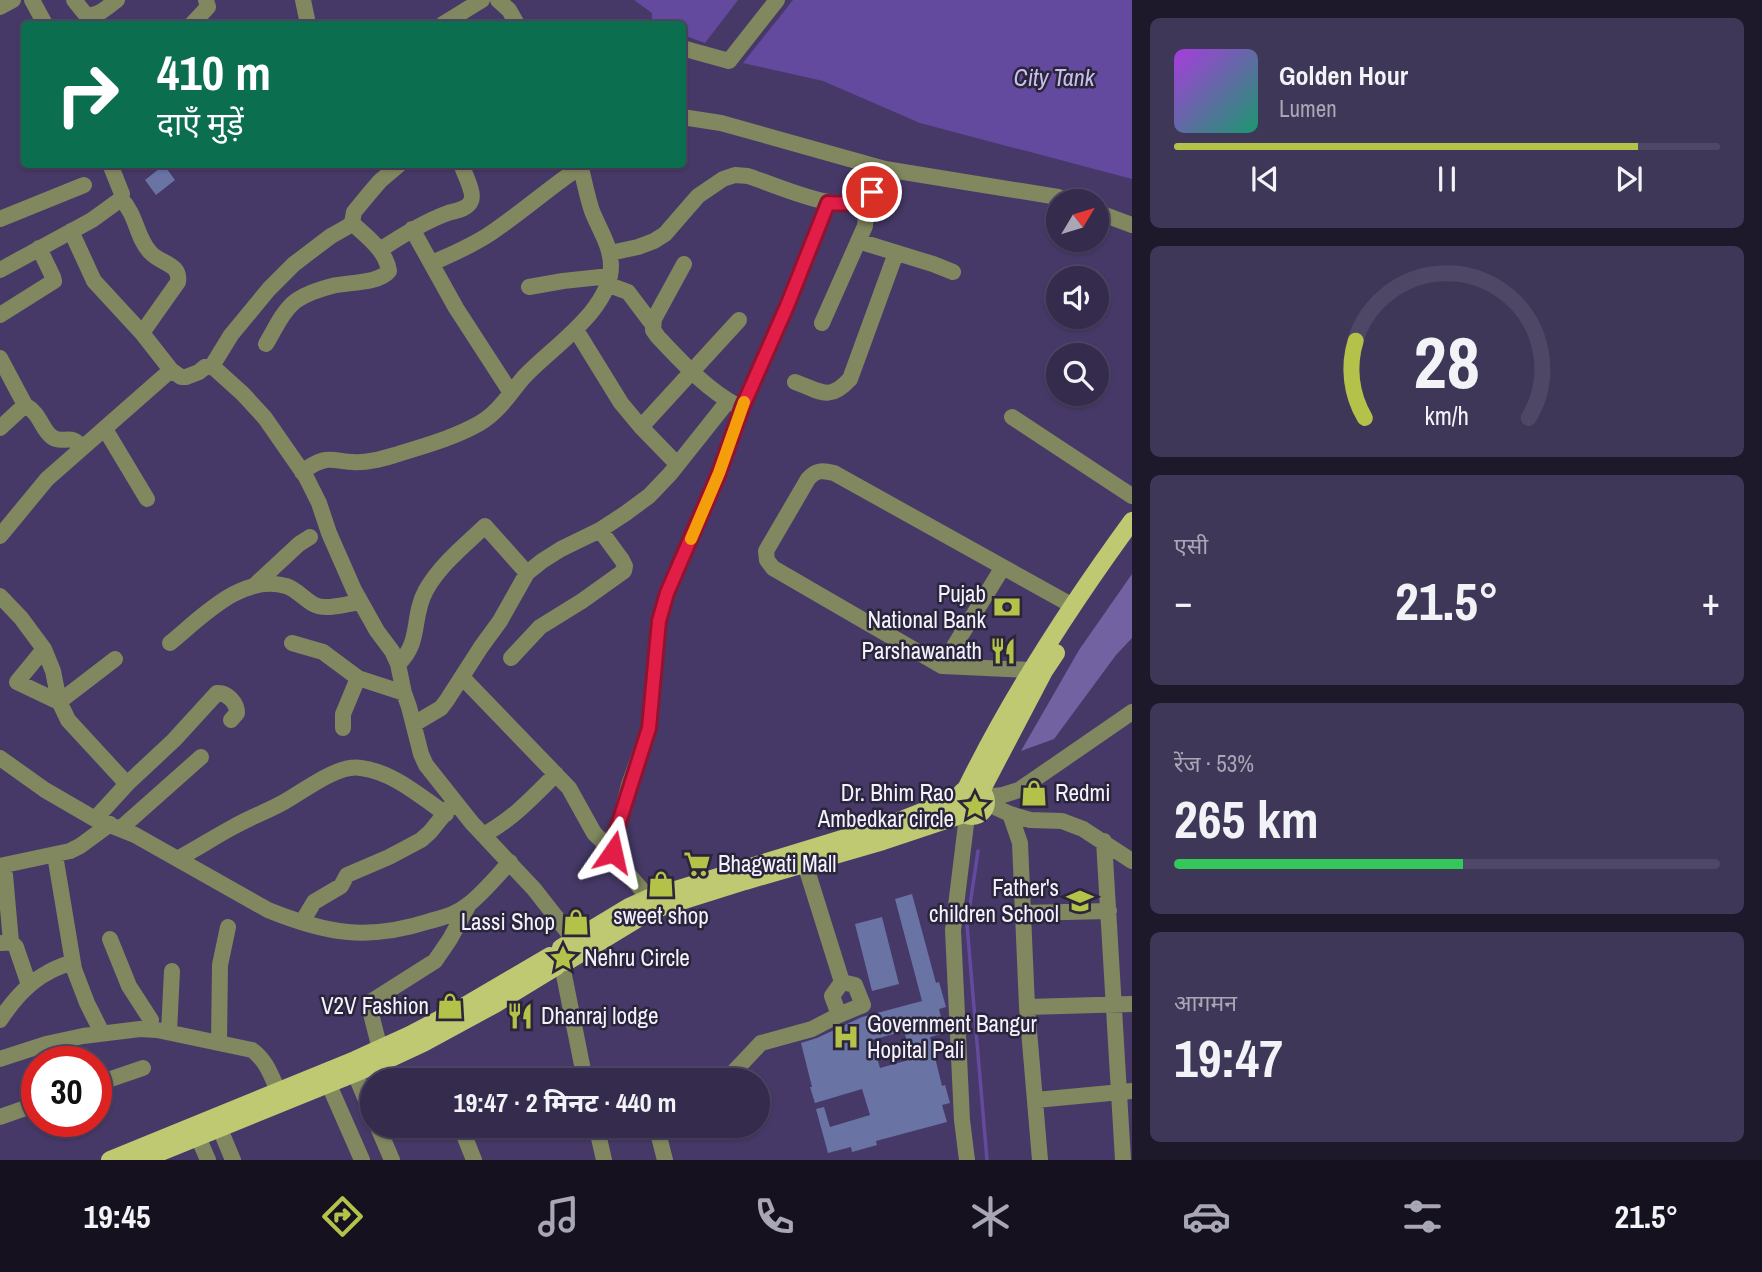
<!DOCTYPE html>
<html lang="hi">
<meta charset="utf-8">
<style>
body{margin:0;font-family:"Archivo Narrow","Noto Sans Devanagari",sans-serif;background:#3f3757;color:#f1f3f6;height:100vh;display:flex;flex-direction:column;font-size:26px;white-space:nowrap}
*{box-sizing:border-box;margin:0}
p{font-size:23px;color:#a9a7b6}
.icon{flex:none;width:38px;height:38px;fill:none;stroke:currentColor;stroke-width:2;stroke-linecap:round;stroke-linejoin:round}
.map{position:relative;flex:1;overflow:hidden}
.panel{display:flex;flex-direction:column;gap:18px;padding:18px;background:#1d182a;width:630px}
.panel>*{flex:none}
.hud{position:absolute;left:21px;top:21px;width:665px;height:147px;border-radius:7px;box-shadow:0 2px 5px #0004,0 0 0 2px #4e4765;background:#0b6e4f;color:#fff;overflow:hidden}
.needle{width:46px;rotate:52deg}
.tools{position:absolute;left:1046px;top:189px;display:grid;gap:14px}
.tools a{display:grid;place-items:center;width:63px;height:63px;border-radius:50%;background:#342b4d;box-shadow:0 2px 5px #0004,0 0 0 2px #4e4765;font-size:35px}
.speed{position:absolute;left:21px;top:1046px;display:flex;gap:14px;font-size:35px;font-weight:700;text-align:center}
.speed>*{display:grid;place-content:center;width:91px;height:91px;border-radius:50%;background:#342b4d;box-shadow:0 2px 5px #0004,0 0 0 2px #4e4765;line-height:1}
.speed .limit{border:10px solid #d22;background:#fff;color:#111}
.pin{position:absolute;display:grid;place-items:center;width:60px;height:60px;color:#fff;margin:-30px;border:4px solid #fff;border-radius:50%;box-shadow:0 2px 7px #0007}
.me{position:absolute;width:77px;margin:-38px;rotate:11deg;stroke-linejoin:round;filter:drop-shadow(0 0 5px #0008)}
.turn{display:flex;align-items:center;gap:24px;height:147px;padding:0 21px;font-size:32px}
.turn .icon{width:91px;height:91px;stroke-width:2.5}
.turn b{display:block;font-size:49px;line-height:60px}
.big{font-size:52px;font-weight:700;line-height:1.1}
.panel .tile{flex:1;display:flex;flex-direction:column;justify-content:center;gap:10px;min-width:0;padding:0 24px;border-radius:10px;background:#3f3757}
.panel .dial{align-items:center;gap:0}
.dial svg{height:182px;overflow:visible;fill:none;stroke:#4e4765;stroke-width:7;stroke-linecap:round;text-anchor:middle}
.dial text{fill:#f1f3f6;stroke:none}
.song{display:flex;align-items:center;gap:21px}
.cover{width:84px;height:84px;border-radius:10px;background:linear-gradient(135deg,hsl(280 70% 55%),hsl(160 70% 35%))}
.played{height:7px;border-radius:4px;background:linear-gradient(90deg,#b5c249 85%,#4e4765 85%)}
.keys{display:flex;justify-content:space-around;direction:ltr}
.heat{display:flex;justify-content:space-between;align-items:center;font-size:38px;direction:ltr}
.charge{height:10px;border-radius:5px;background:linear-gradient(90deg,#34c759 53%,#4e4765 0)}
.trip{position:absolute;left:360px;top:1068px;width:410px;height:70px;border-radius:35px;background:#342b4d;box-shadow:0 2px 5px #0004,0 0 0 2px #4e4765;font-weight:700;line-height:70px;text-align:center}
.tabs{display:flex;height:112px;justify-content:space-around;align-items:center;background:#15111f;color:#a9a7b6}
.tabs .icon{width:49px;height:49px}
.tabs .selected{color:#b5c249}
.tabs b{font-size:32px;color:#f1f3f6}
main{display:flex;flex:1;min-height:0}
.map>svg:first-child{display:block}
.green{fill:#7362a2}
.water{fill:#634a9e}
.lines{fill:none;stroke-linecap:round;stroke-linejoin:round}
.stream{stroke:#634a9e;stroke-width:3.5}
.building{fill:#6973a4;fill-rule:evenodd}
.minor{stroke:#81875e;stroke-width:16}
.major{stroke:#bec972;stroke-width:18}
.route-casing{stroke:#92132f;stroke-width:18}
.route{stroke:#e11d48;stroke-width:12}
.slow{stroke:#f59e0b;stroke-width:12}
.labels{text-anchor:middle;stroke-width:5;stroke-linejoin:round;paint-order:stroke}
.poi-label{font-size:23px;fill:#f4f2fe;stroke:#2a253a;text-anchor:end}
.water-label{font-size:24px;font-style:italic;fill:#c9bfed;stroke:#2a253a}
</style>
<main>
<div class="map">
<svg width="1132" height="1160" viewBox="0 0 1132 1160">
<rect width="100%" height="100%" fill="#463967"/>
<path class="green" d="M1132,574V638L1116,655L1054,739L1021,751L1079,650Z"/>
<path class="water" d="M634,0H738L705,43L683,35L682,24H652V13Z
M793,0H1132V179L920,123L823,81L743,63Z"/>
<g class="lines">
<path class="stream" d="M978,851L967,925L987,1160"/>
</g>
<path class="building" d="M164,165L175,180L156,195L145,180Z
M912,894L936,983L939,982L946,1007L939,1009L945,1033L930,1037L942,1086L945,1085L950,1103L942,1105L947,1122L876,1141L877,1145L852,1152L851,1147L828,1153L816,1109L824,1107L830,1127L870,1115L862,1089L815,1103L810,1087H812L801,1043L817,1038L862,1017L922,1001L895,899ZM904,1031L912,1059L880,1068L872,1040Z
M882,917L899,984L872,991L855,924Z"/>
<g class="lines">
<path class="minor" d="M32,0L45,24
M74,0L86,15C98,17 107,7 117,0
M303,0L308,24
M498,0L509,10L517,24
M0,7L13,0
M192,24L208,7L206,0
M443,24L482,0
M682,48L729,61L777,0
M682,117L721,123L885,169L1058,197L1069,201
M400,164L380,181L368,195L354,212L352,223L347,227L331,236L294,264L269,289L231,335L212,366L243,394L265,418L306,477L319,503L329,533L354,590L377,631L392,651L398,664L404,693L409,707L421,754L426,765L472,823L534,889L574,940
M121,199C137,215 136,237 150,252C160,264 181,263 178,282L142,333
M1097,212L1132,225
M0,219L84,185
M412,229L456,308L511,393
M71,231L94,281L142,333L171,370L181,377H186L199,372L205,367L212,366
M858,241L933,264L953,272
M380,250C401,236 423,222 448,213C455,211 468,209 471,201C475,193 464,173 461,164
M610,253L638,247L654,241L665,234L698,196L723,179L735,175L748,176C773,184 841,215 863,200C874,192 879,180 885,169
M432,263C452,254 472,246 491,233C522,212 549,188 580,167
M684,264L654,319L653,330L658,337C682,362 705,388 736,405
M0,270L92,220L121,199L122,194L110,164
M609,285L628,292L653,325
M529,287L563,281L610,276
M0,315L54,281L53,277L39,248
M822,323L865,226L866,212L861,202
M576,330L621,403L641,427L677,464
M266,344C275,329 283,310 297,300C308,293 320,289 332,286C348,282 378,284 389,271C386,250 366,236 352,223
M0,358L25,405C41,414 41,429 52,437C63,445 72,432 82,448
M795,382C820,391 829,402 850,379L896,253
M1012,417L1132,496
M641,427L739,320
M0,428L25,405
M105,429L147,499
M302,472C309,467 317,461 326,460C335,459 344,462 353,462C367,463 381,459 395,455C423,446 454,438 480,423C499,412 510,393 524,377C552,347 611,310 611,266C611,246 599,229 592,211C587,196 584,180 580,164
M0,536L47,479L171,370
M256,584L299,544L310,537
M0,596L21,618L44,649L53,671L59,701L68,720L127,784
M170,643C201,618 242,573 286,586C296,589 303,598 313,604C325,611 346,604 360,602
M292,643L323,652L358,678L404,693
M44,649L17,682L59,702L115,659
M511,658L540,627L582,601L624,571L625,566L622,560L600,530
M398,664C422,642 411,617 426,590C440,565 465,545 485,526L527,573
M942,666L1003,567
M1030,670L942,666L773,568L767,560L766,551L808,479C816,470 822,470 834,473L1073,606
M462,677L569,788L594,833L613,852V845
M414,724L441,708L447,700L481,647L500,621L527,573L542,561L561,549L600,530L626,513L649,496L670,474L728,401
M343,728V714L358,678
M0,758L45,790L95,819L135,835L268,910C327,934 368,941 430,921C444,917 457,914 469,904C484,892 497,876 510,862
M985,797L1003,795L1019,790L1132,712
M986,803L1010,814L1030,820L1062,821L1083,829L1132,861
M1010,814L1020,843L1027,1007L1040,1160
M95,819L127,784L174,740L217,693C227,692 237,703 237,713L231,720
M121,828L201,757
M483,835C512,820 533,797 556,774
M1104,841L1123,1160
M55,855L74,969L87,1003L102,1033
M179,858C198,848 216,836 235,826C251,817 268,811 284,802C304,791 337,764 361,768C393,772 420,796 446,814
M805,864L842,982L855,985L863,1005L839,1015L832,996L842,982
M0,866L70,851L80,846L110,824
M5,875L11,942
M649,898L621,866L615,854L614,843L629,785L649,728L659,621L667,593L719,473L742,408L787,306L828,203
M1023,913L1109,911
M302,922L314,902L341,886L347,875L389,857L421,840L430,832L451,806
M110,939L129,986L151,1020L148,1029
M2,943L11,942L16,947L29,985
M562,965L585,1080
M1027,1007L1132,1004
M0,1020C12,1002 28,983 47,973C55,968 64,965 72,962
M169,1032L172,971
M219,1042L220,965L228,927
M380,1049L370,1010L372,1001L435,961L450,939L468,906
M0,1059L46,1044L83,1036L140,1029L157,1030L252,1050C266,1060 271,1075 278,1091
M355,1074L373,1116
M726,1080L761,1043L812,1029L839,1015
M96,1084L143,1068
M329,1085L362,1160
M1036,1100L1132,1091
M0,1117L37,1104
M377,1125L392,1160
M460,1125L474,1160
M596,1125L604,1160
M656,1125L665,1160
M220,1129L233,1160
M198,1137L208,1160
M967,1160L962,1120L953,930L967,816"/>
<path class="major" d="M958 802a14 14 0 1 1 28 0a14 14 0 1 1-28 0Z
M966,789C1012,695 1070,606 1132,521
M981,791L1044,671L1056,653
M561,948L629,907L649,898L894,823L958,798
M566,962L637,919L656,909L745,881L883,841L964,814
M110,1160L355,1060L410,1035L463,1007L550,956
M141,1160L380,1063L423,1043L495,1004L557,966"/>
</g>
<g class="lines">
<g class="route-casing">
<path id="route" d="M613,852L615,835L649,728L659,621L667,593L719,473L742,408L787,306L828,203C849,204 856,205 872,192"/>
</g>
<use href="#route" class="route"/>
<path class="slow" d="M691,539L719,473L744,402"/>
</g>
<defs>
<g id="bank-bare" transform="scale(2.1)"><path d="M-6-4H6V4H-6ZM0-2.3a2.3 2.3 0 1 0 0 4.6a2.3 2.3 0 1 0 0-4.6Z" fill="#b5c249" stroke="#2a253a" stroke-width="2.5" paint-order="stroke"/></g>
<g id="restaurant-bare" transform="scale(2.1)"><path d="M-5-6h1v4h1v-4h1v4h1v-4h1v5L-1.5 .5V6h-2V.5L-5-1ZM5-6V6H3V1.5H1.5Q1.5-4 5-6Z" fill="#b5c249" stroke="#2a253a" stroke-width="2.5" paint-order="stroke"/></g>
<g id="shop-bare" transform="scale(2.1)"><path d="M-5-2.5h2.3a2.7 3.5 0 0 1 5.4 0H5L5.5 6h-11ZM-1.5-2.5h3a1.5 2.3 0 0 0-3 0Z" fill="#b5c249" stroke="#2a253a" stroke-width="2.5" paint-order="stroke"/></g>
<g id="sight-bare" transform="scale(2.1)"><path d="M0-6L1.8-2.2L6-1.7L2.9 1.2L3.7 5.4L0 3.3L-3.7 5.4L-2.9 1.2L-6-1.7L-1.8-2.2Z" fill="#b5c249" stroke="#2a253a" stroke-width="2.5" paint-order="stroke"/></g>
<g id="supermarket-bare" transform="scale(2.1)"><path d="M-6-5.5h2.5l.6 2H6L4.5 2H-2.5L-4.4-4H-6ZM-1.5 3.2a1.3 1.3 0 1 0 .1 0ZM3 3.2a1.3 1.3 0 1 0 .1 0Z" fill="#b5c249" stroke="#2a253a" stroke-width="2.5" paint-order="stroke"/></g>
<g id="school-bare" transform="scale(2.1)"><path d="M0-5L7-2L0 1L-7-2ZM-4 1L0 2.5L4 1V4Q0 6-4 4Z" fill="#b5c249" stroke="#2a253a" stroke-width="2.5" paint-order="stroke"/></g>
<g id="hospital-bare" transform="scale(2.1)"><path d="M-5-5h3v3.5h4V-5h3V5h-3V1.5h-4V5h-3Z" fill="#b5c249" stroke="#2a253a" stroke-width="2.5" paint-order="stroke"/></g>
</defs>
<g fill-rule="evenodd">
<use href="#bank-bare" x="1007" y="607"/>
<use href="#restaurant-bare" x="1003" y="651"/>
<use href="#shop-bare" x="1034" y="793"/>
<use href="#sight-bare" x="975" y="806"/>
<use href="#supermarket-bare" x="697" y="864"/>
<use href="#shop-bare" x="661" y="884"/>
<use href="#school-bare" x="1080" y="901"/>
<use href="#shop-bare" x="576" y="922"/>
<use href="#sight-bare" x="563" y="958"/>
<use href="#shop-bare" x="450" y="1006"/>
<use href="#restaurant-bare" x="520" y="1016"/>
<use href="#hospital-bare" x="846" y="1037"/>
</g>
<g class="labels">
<g class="poi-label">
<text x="986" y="602">Pujab<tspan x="986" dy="26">National Bank</tspan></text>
<text x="982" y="659">Parshawanath</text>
<text x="954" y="801">Dr. Bhim Rao<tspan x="954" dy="26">Ambedkar circle</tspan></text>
<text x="1055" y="801" text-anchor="start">Redmi</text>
<text x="718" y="872" text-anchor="start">Bhagwati Mall</text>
<text x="1059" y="896">Father's<tspan x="1059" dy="26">children School</tspan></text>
<text x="661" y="924" text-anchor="middle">sweet shop</text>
<text x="555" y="930">Lassi Shop</text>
<text x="584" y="966" text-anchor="start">Nehru Circle</text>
<text x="429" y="1014">V2V Fashion</text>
<text x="541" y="1024" text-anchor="start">Dhanraj lodge</text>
<text x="867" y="1032" text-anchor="start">Government Bangur<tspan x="867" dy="26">Hopital Pali</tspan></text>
</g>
<g class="water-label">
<text x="1054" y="86">City Tank</text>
</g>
</g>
</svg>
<div class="tools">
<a><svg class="needle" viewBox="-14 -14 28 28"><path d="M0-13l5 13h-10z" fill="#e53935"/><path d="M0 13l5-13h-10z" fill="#a9a7b6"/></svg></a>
<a><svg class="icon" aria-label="sound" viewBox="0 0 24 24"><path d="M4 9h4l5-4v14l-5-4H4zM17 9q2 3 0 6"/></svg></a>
<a><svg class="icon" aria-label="search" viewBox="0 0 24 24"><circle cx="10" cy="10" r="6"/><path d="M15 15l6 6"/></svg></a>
</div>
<div class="speed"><div class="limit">30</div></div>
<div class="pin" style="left:872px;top:192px;background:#d93025"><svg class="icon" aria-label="arrive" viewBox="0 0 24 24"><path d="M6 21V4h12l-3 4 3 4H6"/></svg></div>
<svg class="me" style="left:613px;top:852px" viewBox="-20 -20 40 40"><path d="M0-17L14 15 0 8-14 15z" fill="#e11d48" stroke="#fff" stroke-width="4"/></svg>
<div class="trip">19:47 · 2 मिनट · 440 m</div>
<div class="hud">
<div class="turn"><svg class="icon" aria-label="right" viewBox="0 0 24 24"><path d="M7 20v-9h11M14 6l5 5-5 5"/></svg><div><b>410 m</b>दाएँ मुड़ें</div></div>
</div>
</div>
<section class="panel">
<div class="tile">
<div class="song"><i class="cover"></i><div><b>Golden Hour</b><p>Lumen</p></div></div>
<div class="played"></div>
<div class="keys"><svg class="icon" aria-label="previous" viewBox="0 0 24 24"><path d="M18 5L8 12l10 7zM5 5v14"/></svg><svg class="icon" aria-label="pause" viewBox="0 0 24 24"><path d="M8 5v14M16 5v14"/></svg><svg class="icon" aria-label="next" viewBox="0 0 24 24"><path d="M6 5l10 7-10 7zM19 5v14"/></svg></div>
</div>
<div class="tile dial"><svg viewBox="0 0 100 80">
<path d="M14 69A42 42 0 1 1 86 69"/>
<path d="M14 69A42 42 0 0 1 10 35" stroke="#b5c249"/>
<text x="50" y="56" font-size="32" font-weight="700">28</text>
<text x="50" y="72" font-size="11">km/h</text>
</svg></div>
<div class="tile"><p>एसी</p>
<div class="heat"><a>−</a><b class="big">21.5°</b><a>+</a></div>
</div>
<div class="tile"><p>रेंज · 53%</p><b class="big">265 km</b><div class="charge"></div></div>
<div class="tile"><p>आगमन</p><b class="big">19:47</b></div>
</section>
</main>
<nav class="tabs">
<b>19:45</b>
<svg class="icon selected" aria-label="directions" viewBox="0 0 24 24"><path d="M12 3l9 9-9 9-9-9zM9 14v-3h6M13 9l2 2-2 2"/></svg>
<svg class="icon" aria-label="music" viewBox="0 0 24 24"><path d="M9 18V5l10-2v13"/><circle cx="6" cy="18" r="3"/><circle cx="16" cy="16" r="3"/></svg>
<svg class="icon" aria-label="phone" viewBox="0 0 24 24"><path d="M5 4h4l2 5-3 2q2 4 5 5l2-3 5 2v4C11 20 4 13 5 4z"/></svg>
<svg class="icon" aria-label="climate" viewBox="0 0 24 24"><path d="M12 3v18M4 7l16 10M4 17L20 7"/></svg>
<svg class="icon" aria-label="car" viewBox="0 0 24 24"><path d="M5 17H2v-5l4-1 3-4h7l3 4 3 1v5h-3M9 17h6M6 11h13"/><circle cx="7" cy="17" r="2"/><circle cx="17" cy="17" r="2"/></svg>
<svg class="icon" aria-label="filters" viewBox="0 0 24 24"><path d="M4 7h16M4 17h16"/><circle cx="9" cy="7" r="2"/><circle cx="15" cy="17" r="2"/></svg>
<b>21.5°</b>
</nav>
